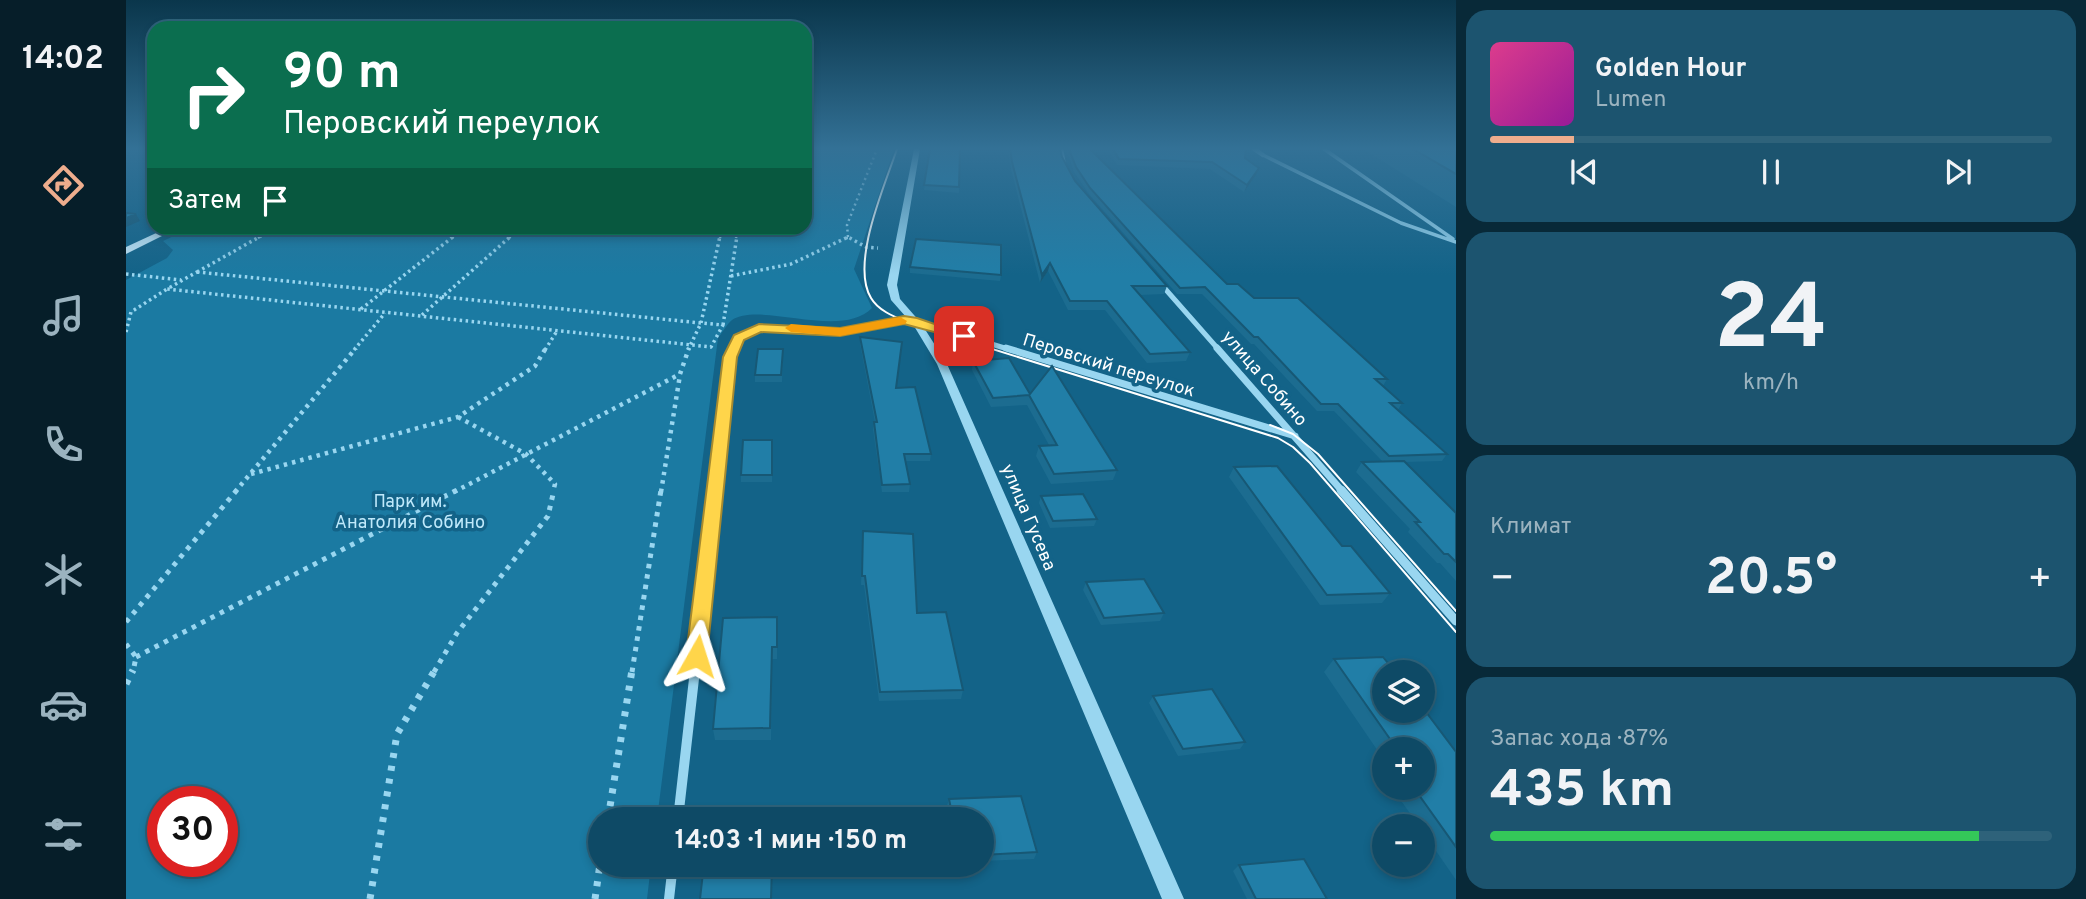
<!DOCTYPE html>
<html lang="ru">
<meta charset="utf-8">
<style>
body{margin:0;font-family:Overpass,sans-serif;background:#1c546f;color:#f1f3f6;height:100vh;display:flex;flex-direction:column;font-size:26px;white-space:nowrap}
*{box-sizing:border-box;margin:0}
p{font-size:23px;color:#9bb3bf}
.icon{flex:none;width:38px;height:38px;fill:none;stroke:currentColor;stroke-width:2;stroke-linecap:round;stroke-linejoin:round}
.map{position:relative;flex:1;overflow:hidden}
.details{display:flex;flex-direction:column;gap:10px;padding:10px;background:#082938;width:630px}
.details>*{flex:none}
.hud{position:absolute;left:21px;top:21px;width:665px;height:214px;border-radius:21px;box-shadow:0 4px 10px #0003,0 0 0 2px #2e627a;background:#0b6e4f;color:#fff;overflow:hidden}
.controls{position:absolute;left:1246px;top:660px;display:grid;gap:14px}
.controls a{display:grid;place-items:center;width:63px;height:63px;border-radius:50%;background:#0e4a66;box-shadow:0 4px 10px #0003,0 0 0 2px #2e627a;font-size:35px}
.speed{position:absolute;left:21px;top:786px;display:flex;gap:14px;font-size:35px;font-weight:700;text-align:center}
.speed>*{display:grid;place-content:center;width:91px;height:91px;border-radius:50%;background:#0e4a66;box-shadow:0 4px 10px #0003,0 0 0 2px #2e627a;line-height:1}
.speed .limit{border:10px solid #d22;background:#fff;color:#111}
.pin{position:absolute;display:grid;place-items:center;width:60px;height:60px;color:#fff;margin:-30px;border-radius:14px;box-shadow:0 4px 10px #0006}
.me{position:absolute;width:77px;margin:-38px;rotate:6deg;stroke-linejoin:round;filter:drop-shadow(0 0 5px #0008)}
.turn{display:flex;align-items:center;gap:24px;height:147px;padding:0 21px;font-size:32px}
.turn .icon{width:91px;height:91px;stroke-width:2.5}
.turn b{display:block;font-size:49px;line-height:60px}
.then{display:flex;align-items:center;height:66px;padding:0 21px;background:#0003;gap:14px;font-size:26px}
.big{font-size:52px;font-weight:700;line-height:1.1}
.details .tile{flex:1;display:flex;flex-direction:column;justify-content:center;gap:10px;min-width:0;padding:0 24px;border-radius:21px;background:#1c546f}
.details .dial{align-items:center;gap:0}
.dial b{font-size:91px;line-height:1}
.song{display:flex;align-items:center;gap:21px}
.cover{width:84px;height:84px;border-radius:10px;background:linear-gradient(135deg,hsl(330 70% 55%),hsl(300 70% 35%))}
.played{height:7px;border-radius:4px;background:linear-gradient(90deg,#eead8d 15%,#2e627a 15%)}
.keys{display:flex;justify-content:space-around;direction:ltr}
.heat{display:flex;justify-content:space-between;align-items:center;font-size:38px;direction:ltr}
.charge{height:10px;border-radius:5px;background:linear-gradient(90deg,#34c759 87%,#2e627a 0)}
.trip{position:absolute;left:462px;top:807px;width:406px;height:70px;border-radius:35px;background:#0e4a66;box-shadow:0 4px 10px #0003,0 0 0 2px #2e627a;font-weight:700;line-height:70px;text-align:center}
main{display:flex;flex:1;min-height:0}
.menu{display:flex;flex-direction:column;width:126px;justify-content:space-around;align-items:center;background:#061e29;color:#9bb3bf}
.menu .icon{width:49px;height:49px}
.menu .selected{color:#eead8d}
.menu b{font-size:32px;color:#f1f3f6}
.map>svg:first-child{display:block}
.green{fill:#1b7aa2;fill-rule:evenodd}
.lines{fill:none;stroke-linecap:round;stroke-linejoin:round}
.path-far4{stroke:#99d6f0;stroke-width:2.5;stroke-dasharray:2 3.5;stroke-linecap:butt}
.path-far3{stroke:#99d6f0;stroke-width:3.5;stroke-dasharray:2.5 3.5;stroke-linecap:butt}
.path-far2{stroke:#99d6f0;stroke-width:4.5;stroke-dasharray:3.5 5;stroke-linecap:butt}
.path-far1{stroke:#99d6f0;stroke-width:5;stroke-dasharray:4.5 6;stroke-linecap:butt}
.path{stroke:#99d6f0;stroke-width:7;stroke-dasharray:5 8;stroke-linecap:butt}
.service{stroke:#99d6f0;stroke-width:3.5}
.minor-far4{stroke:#99d6f0;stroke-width:4.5}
.minor-far3{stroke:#99d6f0;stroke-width:5}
.minor-far2{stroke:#99d6f0;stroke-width:7}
.minor-far1{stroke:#99d6f0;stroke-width:9}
.minor{stroke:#99d6f0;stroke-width:10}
.tertiary{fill:#99d6f0;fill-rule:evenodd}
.secondary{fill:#c7eafb;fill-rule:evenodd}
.tram{stroke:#fff;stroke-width:2}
.wall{fill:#1c6c90}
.shaded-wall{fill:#175875}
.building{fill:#217ea7;stroke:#175875;stroke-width:2}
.route{fill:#ffd54a;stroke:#a68a30;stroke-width:2}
.slow{fill:#f59e0b}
.labels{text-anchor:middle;stroke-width:7;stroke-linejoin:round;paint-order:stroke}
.street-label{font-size:18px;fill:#fff;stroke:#136388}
.park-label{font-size:18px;fill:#bfe9fb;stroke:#136388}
</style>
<main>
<nav class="menu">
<b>14:02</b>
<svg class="icon selected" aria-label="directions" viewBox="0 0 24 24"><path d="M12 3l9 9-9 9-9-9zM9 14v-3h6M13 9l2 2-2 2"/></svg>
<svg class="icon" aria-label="music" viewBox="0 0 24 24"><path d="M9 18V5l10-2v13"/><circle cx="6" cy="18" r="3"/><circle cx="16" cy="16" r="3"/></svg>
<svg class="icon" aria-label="phone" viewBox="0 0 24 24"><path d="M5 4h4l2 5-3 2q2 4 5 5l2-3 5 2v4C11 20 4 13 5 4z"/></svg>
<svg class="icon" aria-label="climate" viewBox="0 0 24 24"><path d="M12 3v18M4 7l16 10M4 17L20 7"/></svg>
<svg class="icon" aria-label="car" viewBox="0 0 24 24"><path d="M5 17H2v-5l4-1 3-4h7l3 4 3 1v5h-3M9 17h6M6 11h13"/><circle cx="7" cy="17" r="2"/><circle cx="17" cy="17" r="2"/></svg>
<svg class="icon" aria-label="filters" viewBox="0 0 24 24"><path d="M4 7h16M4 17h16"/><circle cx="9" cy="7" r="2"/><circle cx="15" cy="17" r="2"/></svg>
</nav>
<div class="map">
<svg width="1330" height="899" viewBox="0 0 1330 899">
<rect width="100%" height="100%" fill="#136388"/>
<path class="green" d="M679,149H768L728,269L746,308C715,340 634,301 606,320C601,324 596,333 592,338L531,819H474V864L525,865L521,899H0V280L41,258L47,250L37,241L65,228H679ZM37,802H96V861H37Z"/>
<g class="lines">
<path class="path-far4" d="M722,237L721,225L751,149
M132,238L150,228
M326,238L339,228
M383,238L395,228
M594,238L596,228
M610,238L612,228
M720,238H724"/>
<path class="path-far3" d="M71,272L575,323L597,325L585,347L41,289Z
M71,272L135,236
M0,274L55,280
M605,276L665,264L722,237L740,247L752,248
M235,309L328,236
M296,315L385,236
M597,325L611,236
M0,332L5,312L41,289
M228,350L259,313
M419,350L431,331
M562,350L575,323L594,236"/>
<path class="path-far2" d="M332,417L400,454L429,484L427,492
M125,474L332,417L409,366L420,348
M109,492L230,348
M328,492L554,374L563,348
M535,492L554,375"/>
<path class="path-far1" d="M0,622L111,490
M0,644L10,657L7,672
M10,657L331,490
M308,672L331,633L422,516L428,490
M506,672L535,490"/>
<path class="path" d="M0,684L7,670
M482,819L506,670
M244,899L271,734L309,670
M469,899L474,864"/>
<path class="service" d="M1198,149L1327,239
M1137,155L1275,223L1330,242"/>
<path class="minor-far4" d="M935,149L938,166
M1128,149L1137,155"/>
<path class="minor-far3" d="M1034,283L1093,350
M607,350L613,338L633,328L714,332L787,320L885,350"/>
<path class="minor-far2" d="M880,348L1169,436
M1091,348L1217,492
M589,492L604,357L608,348"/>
<path class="minor-far1" d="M1215,490L1330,621
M569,672L589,490"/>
<path class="minor" d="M552,819L569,670
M543,899L547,864"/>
<path class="tertiary" d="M788,149H794L771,285L774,299L795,323L821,364L1058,899H1036L811,364L788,326L765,300L761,285Z"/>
<path class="secondary" d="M41,228H52L0,254V247Z"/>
<path class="tram" d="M771,149C759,185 724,263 745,298C753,312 772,318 786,324L1152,438L1167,447L1184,463L1330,632
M1144,425L1167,434L1192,454L1330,611"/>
</g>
<path class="wall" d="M804,149L833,187V193L798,190Z
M882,149H934L936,157L949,181L1041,286L1038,294L1014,295L1064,352L1060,361L1021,363L979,310H942L922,271L914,283L885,169Z
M940,149H964L1101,284L1128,298L1261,379L1257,386L1276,403L1272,410L1321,454L1316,461L1279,462L1330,513V581L1314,563H1311L1282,532L1284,529L1230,472L1236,462H1257L1208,411H1191L1128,344H1125L1076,294H1051L963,194L948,172Z
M982,149H1120L1119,158L1133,168L1130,175L1118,192L1084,169L991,165Z
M1237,149H1330V207Z
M784,267L875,275L874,281L784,273Z
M734,337L770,388L805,454L804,461H779L784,484L783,492H756L747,429L748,422H749L734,344Z
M657,349L656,382H629V375Z
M847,361L904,394L991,470L987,480L925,484L910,456L913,446L923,445L901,405L865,407L846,370Z
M646,440V482H615V475Z
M1108,467L1216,546L1264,593L1256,603L1194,605L1103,477Z
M915,496L971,519L968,526L924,528L913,503Z
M737,531L791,613L837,690L835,699L753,701L738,585H735Z
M960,582L1038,613L1034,621L975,625L957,590Z
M651,617V659H646L645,740H589L587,729Z
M1208,659L1330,752V880L1297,832V826H1293L1266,788H1297V749H1258V760L1198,672Z
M1027,696L1119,742L1114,749L1052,756L1023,703Z
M823,799L911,852L908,859L856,861V819H824L821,806Z
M1113,865L1201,899H1121L1107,871Z"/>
<path class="shaded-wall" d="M1133,168L1130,175L1118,192L1121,185Z
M10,214L14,221L0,227V218Z
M924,263L922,271L914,283L916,275Z"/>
<path class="building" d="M804,149H834L833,187L798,185Z
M884,149H934L936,157L949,181L1041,286H1006L1064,352L1024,354L981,301H944L924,263L916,275L886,162Z
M943,149H964L1101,284H1112L1128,298H1172L1261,379H1249L1276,403H1264L1321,454L1263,456L1212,404H1195L1132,337H1128L1079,287L1054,288L964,188L950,167Z
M987,149H1120L1119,158L1133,168L1121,185L1086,162L993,159Z
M1287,149H1330V174Z
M0,213L10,214L0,218Z
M790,239L875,245V275L784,267Z
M734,337L776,342L770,388L789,387L805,454H778L784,484L756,485L748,422H751Z
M632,349H657L655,375H629Z
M883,358L904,394L926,366L991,470L928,474L913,446L931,445L903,395L867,398L847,361Z
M617,440H646V475H615Z
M1278,461L1330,513V562L1322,554H1318L1289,522H1294L1236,462Z
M1151,466L1216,546H1225L1264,593L1201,595L1108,467Z
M957,494L971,519L927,521L915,496Z
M737,531L787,534L791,613L820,612L837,690L754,692L739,576H736Z
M1018,579L1038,613L978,618L960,582Z
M651,617V647H646L644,728L587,729L597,618Z
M1257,657L1269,672H1258V710H1297V708L1330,752V847L1288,788H1297V749H1271L1208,659Z
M1086,689L1119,742L1057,749L1027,696Z
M895,796L911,852L856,855V819H827L823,799Z
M1178,859L1201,899H1130L1113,865Z
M578,864H646L645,899H574Z"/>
<linearGradient id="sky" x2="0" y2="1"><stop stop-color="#0a364b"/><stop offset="0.54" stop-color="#337196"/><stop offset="1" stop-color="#337196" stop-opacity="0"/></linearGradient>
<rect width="1330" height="275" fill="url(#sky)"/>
<path class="route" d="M778,316L791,318L844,336L838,340L778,324L714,336L635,332L618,340L611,357L581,656L578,662L571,665L563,662L560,656L597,357L608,335L633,324L714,328Z"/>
<path class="slow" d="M774,317L781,321L779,324L714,336L665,332L659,328L665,324L714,328Z"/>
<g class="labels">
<g class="street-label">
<text transform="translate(983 365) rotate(17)" y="6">Перовский переулок</text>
<text transform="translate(1139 378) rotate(49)" y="6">улица Собино</text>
<text transform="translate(903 517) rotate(67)" y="6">улица Гусева</text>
</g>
<g class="park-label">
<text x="284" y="507">Парк им.<tspan x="284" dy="21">Анатолия Собино</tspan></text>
</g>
</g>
</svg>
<div class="controls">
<a><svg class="icon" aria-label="layers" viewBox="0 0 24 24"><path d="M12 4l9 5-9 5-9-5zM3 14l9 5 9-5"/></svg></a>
<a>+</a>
<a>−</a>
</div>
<div class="speed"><div class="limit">30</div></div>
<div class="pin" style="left:838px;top:336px;background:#d93025"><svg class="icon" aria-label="arrive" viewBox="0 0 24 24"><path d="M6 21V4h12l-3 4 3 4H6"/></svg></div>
<svg class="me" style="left:571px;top:656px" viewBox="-20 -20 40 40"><path d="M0-17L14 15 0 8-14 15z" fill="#ffd54a" stroke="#fff" stroke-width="4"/></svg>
<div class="trip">14:03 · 1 мин · 150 m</div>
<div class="hud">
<div class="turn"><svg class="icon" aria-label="right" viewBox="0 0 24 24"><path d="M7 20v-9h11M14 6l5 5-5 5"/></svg><div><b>90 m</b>Перовский переулок</div></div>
<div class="then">Затем<svg class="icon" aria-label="arrive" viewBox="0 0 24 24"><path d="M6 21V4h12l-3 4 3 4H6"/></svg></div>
</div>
</div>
<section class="details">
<div class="tile">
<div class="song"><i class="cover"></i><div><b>Golden Hour</b><p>Lumen</p></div></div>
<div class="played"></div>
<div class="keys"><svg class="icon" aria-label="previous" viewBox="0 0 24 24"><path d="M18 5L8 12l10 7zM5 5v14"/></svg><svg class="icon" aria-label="pause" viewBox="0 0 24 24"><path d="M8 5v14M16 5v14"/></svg><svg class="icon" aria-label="next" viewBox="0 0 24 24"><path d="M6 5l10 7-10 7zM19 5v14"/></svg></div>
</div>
<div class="tile dial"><b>24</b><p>km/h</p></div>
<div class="tile"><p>Климат</p>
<div class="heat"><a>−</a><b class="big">20.5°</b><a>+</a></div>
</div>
<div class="tile"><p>Запас хода · 87%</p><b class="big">435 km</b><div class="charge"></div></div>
</section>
</main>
